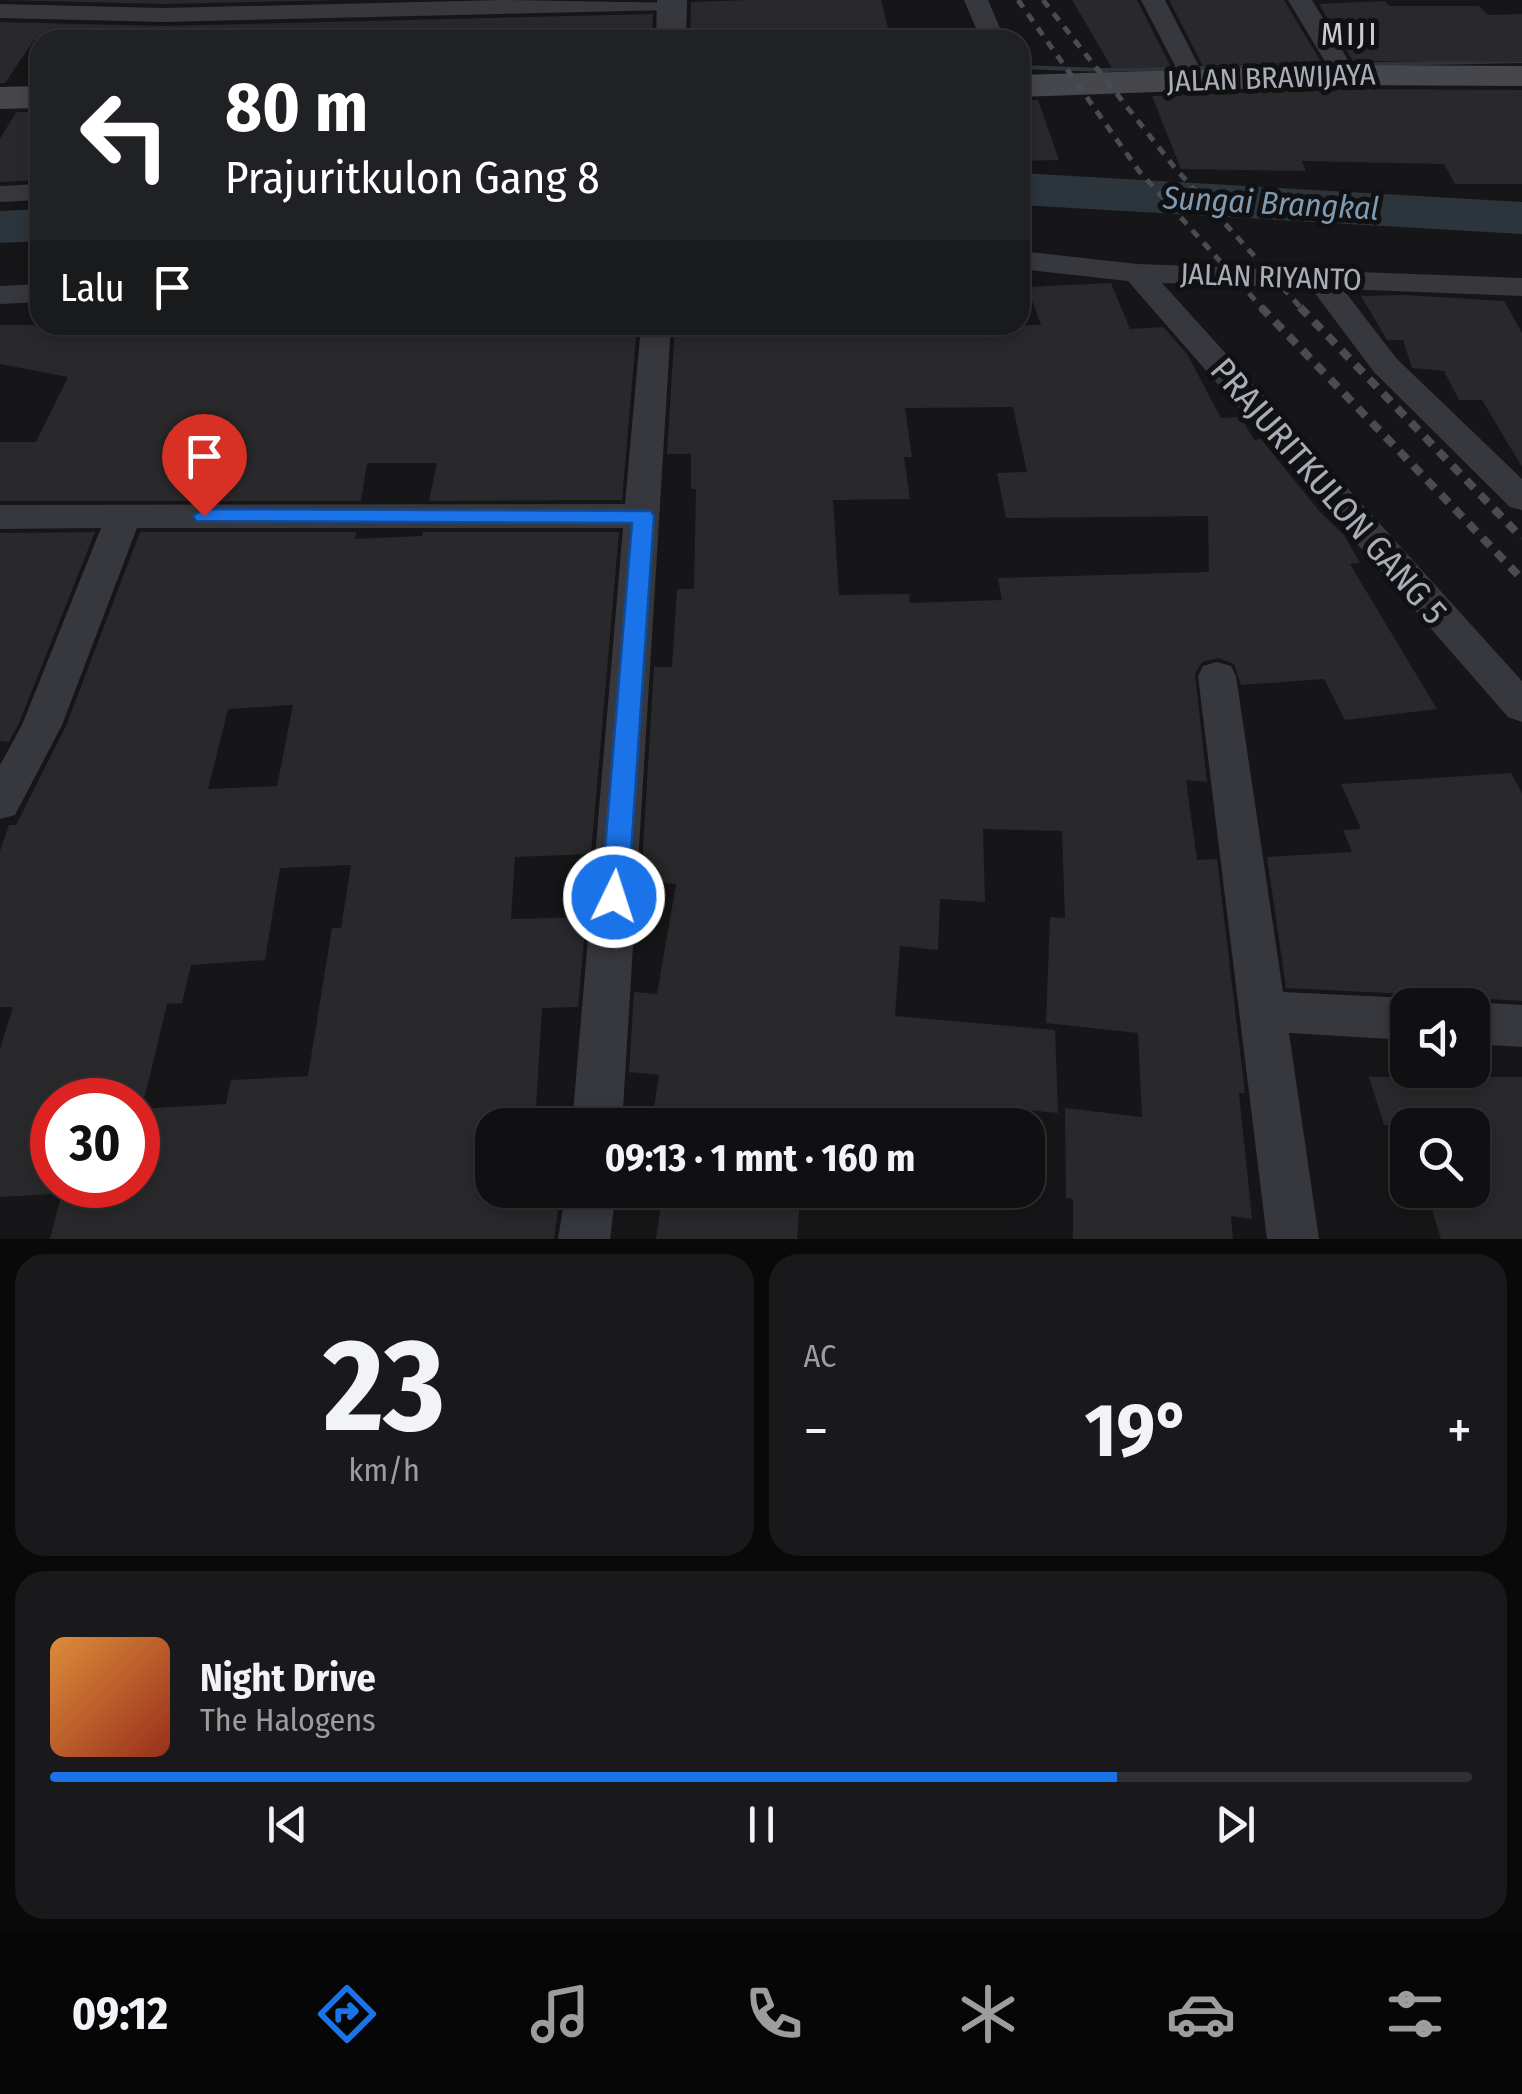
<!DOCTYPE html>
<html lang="id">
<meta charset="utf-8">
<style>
body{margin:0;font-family:"Fira Sans Condensed",sans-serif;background:#19191b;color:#f1f3f6;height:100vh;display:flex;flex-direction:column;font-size:38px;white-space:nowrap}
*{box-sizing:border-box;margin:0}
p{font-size:32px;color:#9c9d9f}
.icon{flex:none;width:55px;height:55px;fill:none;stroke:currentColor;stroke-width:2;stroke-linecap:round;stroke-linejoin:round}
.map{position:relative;height:1239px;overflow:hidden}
.drawer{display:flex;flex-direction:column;gap:15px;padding:15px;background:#09090a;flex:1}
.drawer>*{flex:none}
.top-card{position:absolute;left:30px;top:30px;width:1000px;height:305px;border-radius:30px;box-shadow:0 5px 15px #0003,0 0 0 2px #303032;background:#202124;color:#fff;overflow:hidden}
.fabs{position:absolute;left:1390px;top:988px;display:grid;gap:20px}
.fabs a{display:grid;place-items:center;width:100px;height:100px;border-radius:20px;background:#101012;box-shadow:0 5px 15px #0003,0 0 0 2px #303032;font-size:50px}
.speed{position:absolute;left:30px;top:1078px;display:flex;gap:20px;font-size:50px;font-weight:700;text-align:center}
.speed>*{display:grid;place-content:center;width:130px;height:130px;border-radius:50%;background:#101012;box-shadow:0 5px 15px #0003,0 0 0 2px #303032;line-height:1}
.speed .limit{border:15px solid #d22;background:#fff;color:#111}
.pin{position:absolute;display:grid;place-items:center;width:85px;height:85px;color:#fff;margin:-102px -42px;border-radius:50% 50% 50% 0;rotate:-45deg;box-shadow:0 0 10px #0007}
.pin .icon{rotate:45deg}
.me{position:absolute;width:110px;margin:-55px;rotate:4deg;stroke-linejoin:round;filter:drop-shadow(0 0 8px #0008)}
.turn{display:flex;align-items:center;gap:35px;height:210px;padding:0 30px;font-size:45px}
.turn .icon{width:130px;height:130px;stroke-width:2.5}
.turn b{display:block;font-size:70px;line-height:85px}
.then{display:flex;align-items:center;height:95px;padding:0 30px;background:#0003;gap:20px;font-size:38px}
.big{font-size:75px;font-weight:700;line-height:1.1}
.drawer .widget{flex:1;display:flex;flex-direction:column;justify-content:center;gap:15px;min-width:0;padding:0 35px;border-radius:30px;background:#19191b}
.drawer .dial{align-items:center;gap:0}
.dial b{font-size:130px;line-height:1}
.song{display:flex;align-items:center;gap:30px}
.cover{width:120px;height:120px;border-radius:15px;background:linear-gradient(135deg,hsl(30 70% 55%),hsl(10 70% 35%))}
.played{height:10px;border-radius:5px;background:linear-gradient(90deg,#1a73e8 75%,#303032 75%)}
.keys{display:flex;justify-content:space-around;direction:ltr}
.heat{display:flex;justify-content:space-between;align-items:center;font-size:55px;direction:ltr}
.drawer .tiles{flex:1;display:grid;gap:15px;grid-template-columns:1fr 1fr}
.widget:last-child{grid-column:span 2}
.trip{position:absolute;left:475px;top:1108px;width:570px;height:100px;border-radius:30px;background:#101012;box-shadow:0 5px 15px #0003,0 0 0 2px #303032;font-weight:700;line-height:100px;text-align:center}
.menu{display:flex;height:160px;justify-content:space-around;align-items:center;background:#060607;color:#9c9d9f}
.menu .icon{width:70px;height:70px}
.menu .active{color:#1a73e8}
.menu b{font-size:45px;color:#f1f3f6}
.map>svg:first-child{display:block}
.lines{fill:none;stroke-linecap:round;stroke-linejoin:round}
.stream{fill:#2c353c;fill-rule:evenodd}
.river{fill:#2c353c;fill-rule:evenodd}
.building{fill:#29292c;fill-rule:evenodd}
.minor{fill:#37383d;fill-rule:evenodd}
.tertiary{fill:#37383d;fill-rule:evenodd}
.secondary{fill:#45474d;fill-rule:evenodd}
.rail-far1{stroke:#4a4c52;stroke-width:5;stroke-dasharray:9 8;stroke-linecap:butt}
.rail{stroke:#4a4c52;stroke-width:8;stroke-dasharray:11 9;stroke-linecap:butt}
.route{fill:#1a73e8;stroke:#114b97;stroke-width:2.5}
.labels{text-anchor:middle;stroke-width:10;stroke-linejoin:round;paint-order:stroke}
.far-street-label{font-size:30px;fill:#a8adb8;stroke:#111113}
.far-quarter-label{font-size:32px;letter-spacing:2.5px;fill:#c9ccd4;stroke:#111113}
.far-water-label{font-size:32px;font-style:italic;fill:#7f9bb3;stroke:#111113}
.street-label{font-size:35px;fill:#a8adb8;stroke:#111113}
</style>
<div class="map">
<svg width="1522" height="1239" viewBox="0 0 1522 1239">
<rect width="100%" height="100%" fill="#161618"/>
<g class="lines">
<path class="stream" d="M1522,59V63L1104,72L1020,69V65L1104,68Z"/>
<path class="river" d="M1020,173L1522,202V234L1020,205Z
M40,209V241L0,243V211Z"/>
</g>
<path class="building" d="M0,0H344L164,4Z
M749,0H881L891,40H690L691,2Z
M1072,0H1137L1171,67L1112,68Z
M1169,0H1284L1321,62L1203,66Z
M1385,1L1389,6H1479L1488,15L1522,14V62L1353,61L1319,4Z
M653,14L652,40H34L5,83H0V22L164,26Z
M1345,89L1522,90V184H1455L1444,164L1302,161L1306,171L1181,169L1152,96Z
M1038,100L1059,160L1020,161V101Z
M16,112H40V180L0,182V139Z
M1111,283L1130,329L1163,327L1187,354L1221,418L1241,417L1254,440L1261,439L1320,512L1344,535L1360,563L1350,564L1437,709L1345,720L1324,679L1241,685L1234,664L1218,658L1202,662L1195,674L1207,782L1186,780L1197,860L1217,859L1245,1093H1239L1252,1219L1231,1216L1233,1239H1073V1199L1066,1198L1065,1108L1142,1117L1138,1033L1046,1023L1050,917L1065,918L1062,831L983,829L985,902L940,899L938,950L900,946L895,1016L1055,1030L1058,1113L993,1107V1125H651L659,1075L629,1072L634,992L657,994L676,884L641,881L654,667H672L677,589H694L696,489H691V454H667L675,325H1041L1027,287ZM1013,407L1027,472L997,473L1006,518L1208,516L1209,572L998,578L1002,600L910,603L909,594L839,595L833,500L910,499L904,457H912L905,408Z
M1405,295L1504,301L1522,333V467L1482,400H1459L1444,371L1412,368L1403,340H1387L1361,296Z
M0,325H637L622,500L429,501L437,463H367L361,501H0V442H36L68,377L0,364Z
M95,532L19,723L9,742L0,741V533Z
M140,532H356L355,539L422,536L423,532H619L591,854L515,857L511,919L586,917L578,1007L542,1008L535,1125H492V1190H519L518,1202L559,1203L554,1239H50L64,1185H138V1109L226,1104L231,1080L308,1076L332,928H341L351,865L280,868L265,960L191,965L182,1003L167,1004L145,1096L52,1098V1194L0,1197V1049L13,1007H0V851L9,825H16L66,726ZM293,705L277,786L208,789L228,709Z
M1511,773L1522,793V1001L1472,998L1462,1005H1429L1408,994L1286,988L1267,857L1352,852L1343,830L1361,829L1341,784Z
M1369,1077H1522V1239H1441L1426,1190H1472V1125H1384Z
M663,1190H801L797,1239H656Z"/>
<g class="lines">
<path class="minor" d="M503,0L683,3L671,10L164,22L0,18V4L164,8Z
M964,0H988L1005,40H981Z
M1141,0H1165L1206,80L1203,85H1185Z
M1288,0H1312L1357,75L1354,80H1336Z
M40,184V200L0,202V186Z
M1020,251L1137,264L1522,278V296L1343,289L1396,358L1522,479V510L1510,507L1374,372L1311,288L1162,283L1522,681V722L1508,717L1128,281L1020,269Z
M40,284V302L0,304V286Z
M641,325H671L622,1125H572L623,528H137L62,725L15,815L0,819V765L22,725L101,528L0,529V505L625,504Z
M1217,662L1231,666L1236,676L1283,992L1408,998L1425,1005H1408V1040L1289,1033L1319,1239H1267L1198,676L1203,666Z
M1472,1002L1522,1005V1047L1472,1044V1005H1465Z
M566,1190H616L610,1239H558Z"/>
<path class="tertiary" d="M657,0H687L686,40H656Z"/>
<path class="secondary" d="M1345,65L1522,66V86L1345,85L1020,97V75Z
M40,86V108L0,109V87Z"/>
<path class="rail-far1" d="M1018,0L1139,171L1263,309
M1043,0L1175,168L1302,309"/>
<path class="rail" d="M1261,307L1522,579
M1300,307L1522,538"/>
</g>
<path class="route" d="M204,509L651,511L654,516L628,897L624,905L614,908L605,905L601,897L632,523L196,521L193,516Z"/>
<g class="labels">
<g class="far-street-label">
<text transform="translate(1271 78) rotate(-2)" y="10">JALAN BRAWIJAYA</text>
<text transform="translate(1271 277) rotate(2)" y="10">JALAN RIYANTO</text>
</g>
<g class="far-quarter-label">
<text x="1350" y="45">MIJI</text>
</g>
<g class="far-water-label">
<text transform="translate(1271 203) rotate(3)" y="11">Sungai Brangkal</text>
</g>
<g class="street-label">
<text transform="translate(1329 491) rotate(49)" y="12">PRAJURITKULON GANG 5</text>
</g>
</g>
</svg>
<div class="fabs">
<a><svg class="icon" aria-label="sound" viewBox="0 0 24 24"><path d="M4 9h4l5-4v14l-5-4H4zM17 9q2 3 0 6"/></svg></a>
<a><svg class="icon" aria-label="search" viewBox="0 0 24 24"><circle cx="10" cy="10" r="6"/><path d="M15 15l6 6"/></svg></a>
</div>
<div class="speed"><div class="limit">30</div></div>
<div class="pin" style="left:204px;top:516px;background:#d93025"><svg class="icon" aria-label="arrive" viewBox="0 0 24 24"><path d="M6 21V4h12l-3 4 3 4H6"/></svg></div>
<svg class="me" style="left:614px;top:897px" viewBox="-20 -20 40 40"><circle r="17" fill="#1a73e8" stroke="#fff" stroke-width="3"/><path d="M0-11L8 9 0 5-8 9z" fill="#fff"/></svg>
<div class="trip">09:13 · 1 mnt · 160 m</div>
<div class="top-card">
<div class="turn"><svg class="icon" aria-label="left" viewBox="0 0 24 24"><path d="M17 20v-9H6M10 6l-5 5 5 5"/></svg><div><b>80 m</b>Prajuritkulon Gang 8</div></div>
<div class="then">Lalu<svg class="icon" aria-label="arrive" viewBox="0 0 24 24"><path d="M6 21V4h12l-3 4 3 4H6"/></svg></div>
</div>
</div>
<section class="drawer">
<div class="tiles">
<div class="widget dial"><b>23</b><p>km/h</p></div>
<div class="widget"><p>AC</p>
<div class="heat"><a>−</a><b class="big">19°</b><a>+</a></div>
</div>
<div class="widget">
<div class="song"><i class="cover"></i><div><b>Night Drive</b><p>The Halogens</p></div></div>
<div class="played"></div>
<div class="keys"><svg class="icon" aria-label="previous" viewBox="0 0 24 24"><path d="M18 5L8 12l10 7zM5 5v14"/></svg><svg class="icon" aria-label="pause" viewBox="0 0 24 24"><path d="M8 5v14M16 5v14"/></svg><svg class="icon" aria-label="next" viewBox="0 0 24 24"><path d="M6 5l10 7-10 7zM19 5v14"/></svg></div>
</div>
</div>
</section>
<nav class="menu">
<b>09:12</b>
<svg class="icon active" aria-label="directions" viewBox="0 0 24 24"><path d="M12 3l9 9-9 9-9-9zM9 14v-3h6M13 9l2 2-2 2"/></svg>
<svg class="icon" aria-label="music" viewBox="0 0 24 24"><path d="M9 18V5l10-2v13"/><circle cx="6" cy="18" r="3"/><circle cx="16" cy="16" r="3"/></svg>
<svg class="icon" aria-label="phone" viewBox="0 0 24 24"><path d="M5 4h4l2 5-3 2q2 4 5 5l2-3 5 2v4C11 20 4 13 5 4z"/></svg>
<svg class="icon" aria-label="climate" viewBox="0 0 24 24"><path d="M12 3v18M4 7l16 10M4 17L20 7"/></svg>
<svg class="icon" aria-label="car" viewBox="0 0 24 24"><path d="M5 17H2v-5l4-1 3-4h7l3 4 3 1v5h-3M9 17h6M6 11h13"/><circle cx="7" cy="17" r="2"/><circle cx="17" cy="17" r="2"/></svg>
<svg class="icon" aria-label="filters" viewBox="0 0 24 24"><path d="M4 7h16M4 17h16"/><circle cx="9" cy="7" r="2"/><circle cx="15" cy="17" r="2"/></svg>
</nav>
